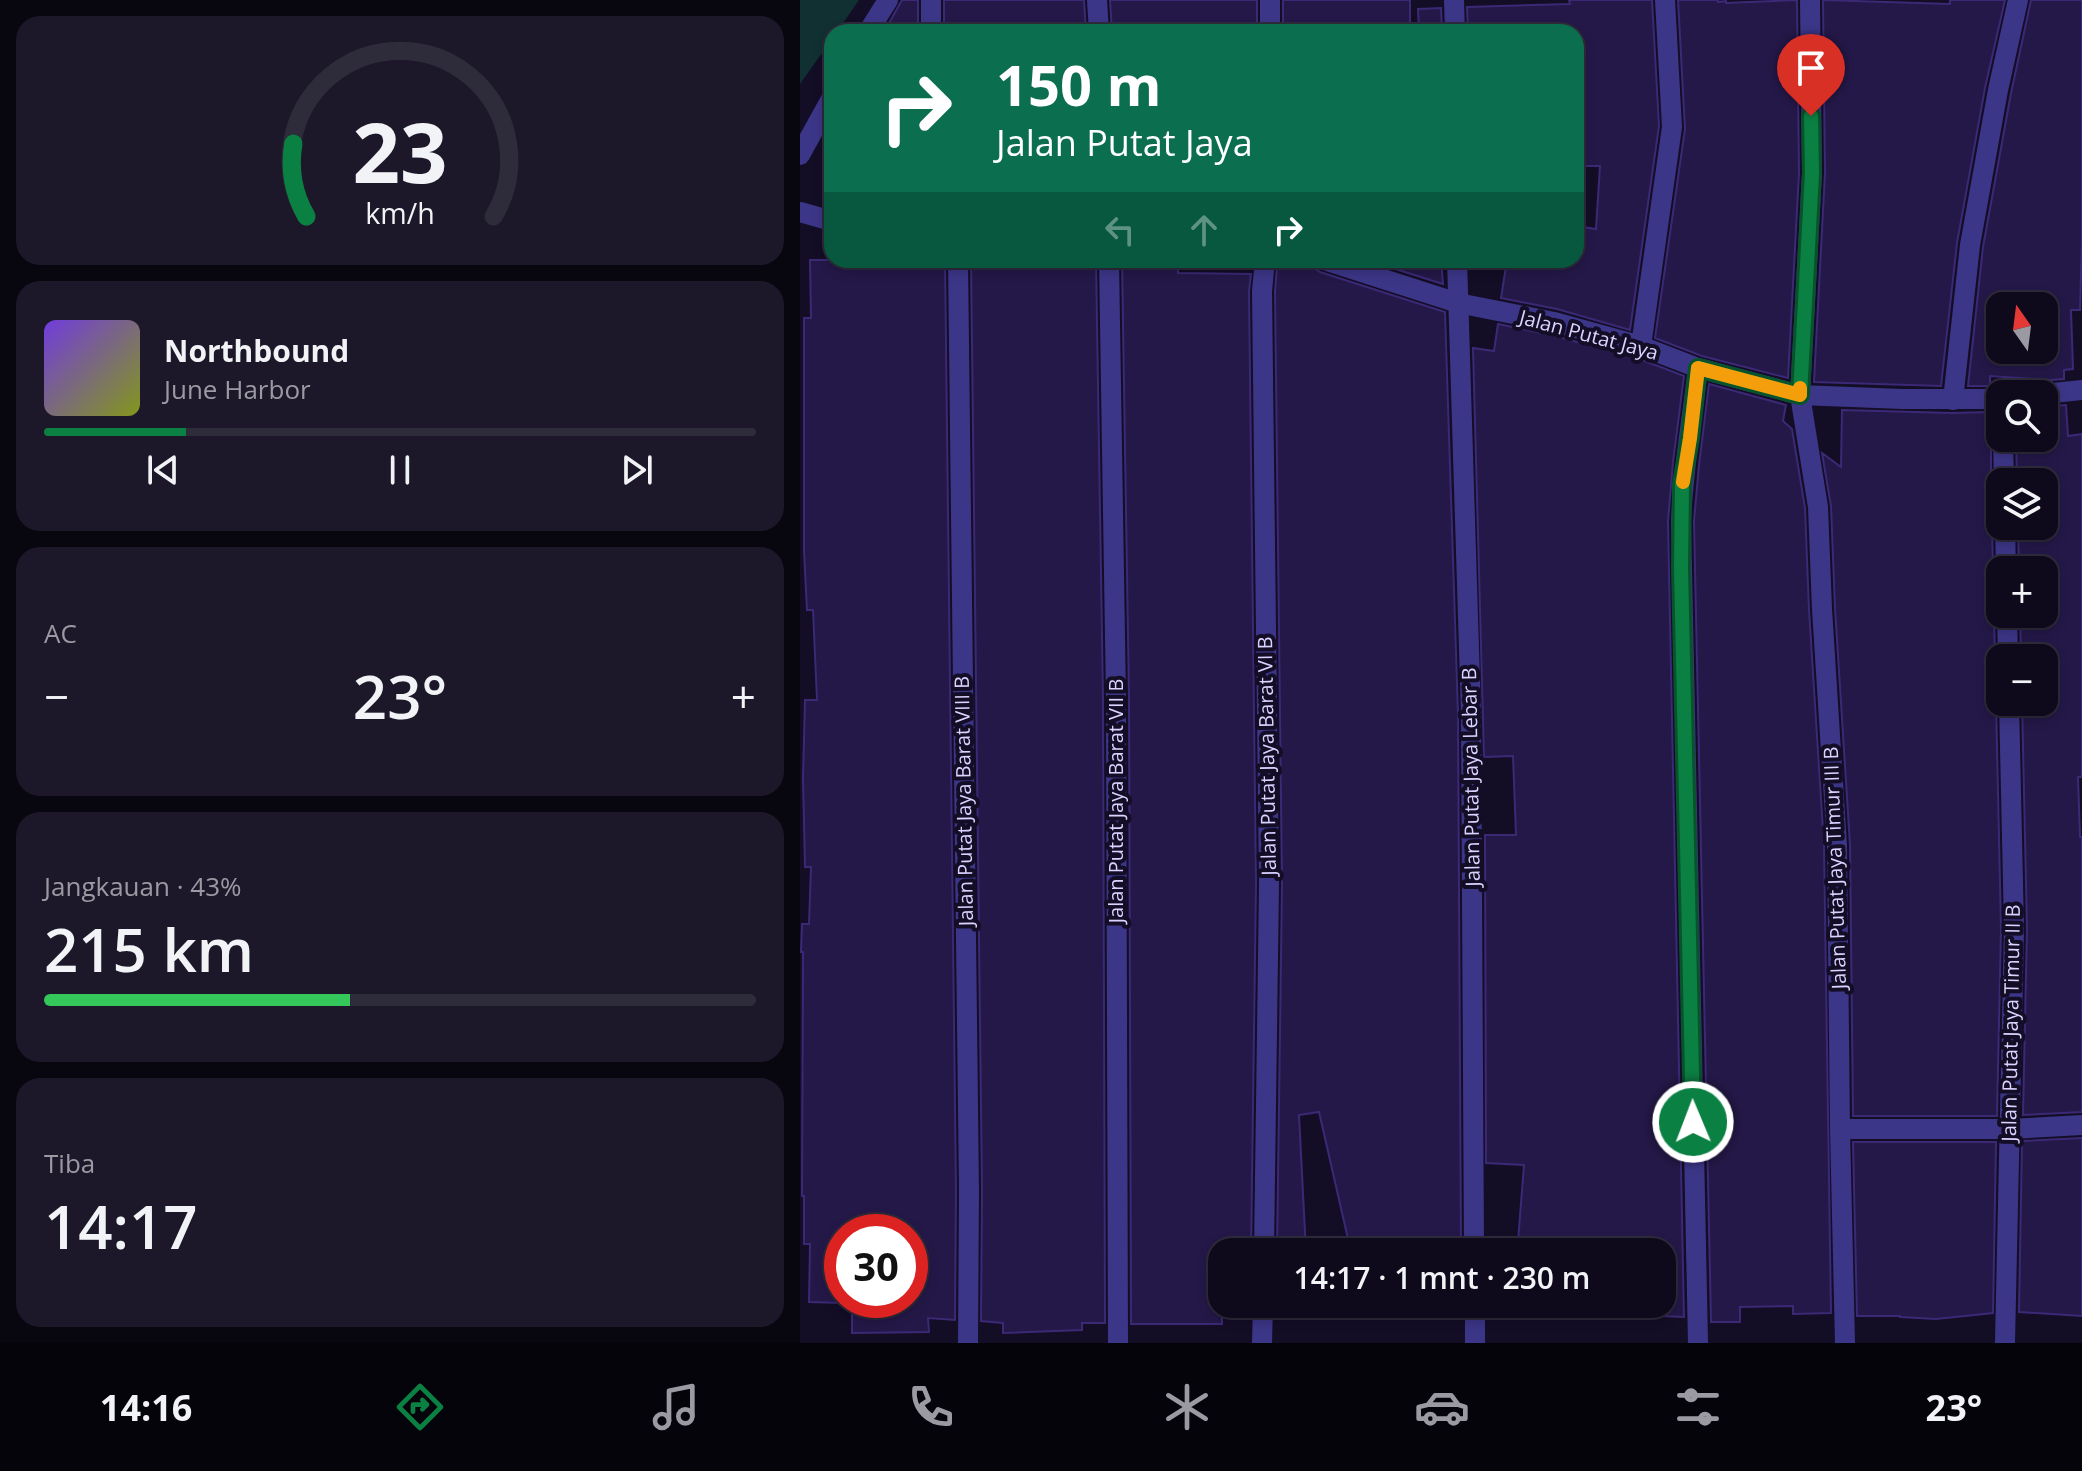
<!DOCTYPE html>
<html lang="id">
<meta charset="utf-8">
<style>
body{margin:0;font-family:"Open Sans",sans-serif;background:#1c1829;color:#f1f3f6;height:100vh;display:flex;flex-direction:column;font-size:30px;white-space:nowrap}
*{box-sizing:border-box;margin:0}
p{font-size:26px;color:#9b9aa3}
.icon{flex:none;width:44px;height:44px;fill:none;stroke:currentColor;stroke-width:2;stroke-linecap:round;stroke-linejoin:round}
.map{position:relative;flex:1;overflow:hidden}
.drawer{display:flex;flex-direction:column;gap:16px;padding:16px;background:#08060f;width:800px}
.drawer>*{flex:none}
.banner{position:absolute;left:24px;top:24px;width:760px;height:244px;border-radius:24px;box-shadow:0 4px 12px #0003,0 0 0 2px #2e2b3b;background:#0b6e4f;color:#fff;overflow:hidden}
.needle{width:52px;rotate:346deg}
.buttons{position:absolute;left:1186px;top:292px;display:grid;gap:16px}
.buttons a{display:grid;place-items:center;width:72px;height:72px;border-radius:16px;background:#0e0a1c;box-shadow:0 4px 12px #0003,0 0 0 2px #2e2b3b;font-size:40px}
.speed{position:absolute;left:24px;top:1214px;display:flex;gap:16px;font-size:40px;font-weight:700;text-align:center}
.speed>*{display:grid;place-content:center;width:104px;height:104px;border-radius:50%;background:#0e0a1c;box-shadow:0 4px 12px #0003,0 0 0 2px #2e2b3b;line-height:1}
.speed .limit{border:12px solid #d22;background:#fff;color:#111}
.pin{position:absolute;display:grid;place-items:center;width:68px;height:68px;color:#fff;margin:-82px -34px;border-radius:50% 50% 50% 0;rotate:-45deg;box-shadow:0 0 8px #0007}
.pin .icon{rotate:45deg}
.me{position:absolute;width:88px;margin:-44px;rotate:359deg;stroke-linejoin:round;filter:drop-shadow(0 0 6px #0008)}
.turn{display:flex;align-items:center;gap:28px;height:168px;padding:0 40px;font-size:36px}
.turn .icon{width:104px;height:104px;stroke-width:2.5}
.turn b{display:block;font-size:56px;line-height:68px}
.lanes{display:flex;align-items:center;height:76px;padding:0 40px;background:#0003;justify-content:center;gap:40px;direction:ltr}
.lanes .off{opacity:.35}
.big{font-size:60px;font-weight:600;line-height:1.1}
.drawer .card{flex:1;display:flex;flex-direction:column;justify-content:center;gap:12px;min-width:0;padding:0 28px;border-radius:24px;background:#1c1829}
.drawer .dial{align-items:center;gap:0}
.dial svg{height:208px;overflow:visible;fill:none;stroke:#2e2b3b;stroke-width:7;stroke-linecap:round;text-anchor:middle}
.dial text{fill:#f1f3f6;stroke:none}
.song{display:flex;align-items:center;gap:24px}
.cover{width:96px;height:96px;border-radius:12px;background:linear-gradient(135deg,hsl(260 70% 55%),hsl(70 70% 35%))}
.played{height:8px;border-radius:4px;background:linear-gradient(90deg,#0b8043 20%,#2e2b3b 20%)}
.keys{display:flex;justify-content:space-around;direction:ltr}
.heat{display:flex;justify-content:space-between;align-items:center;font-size:44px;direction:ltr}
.charge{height:12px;border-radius:6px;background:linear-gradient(90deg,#34c759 43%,#2e2b3b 0)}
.trip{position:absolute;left:408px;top:1238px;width:468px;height:80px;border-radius:24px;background:#0e0a1c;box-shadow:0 4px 12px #0003,0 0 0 2px #2e2b3b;font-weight:600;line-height:80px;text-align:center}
.menu{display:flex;height:128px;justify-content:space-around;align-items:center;background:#06040b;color:#9b9aa3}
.menu .icon{width:56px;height:56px}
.menu .current{color:#0b8043}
.menu b{font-size:36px;color:#f1f3f6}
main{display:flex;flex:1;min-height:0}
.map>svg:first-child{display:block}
.green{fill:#103031}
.building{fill:#241848;stroke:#3b2976;stroke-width:2;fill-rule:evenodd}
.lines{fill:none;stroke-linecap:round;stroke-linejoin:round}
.street{stroke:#3c3688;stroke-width:20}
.route-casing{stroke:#07532c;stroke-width:20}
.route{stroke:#0b8043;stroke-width:14}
.slow{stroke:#f59e0b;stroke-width:14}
.labels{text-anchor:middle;stroke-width:8;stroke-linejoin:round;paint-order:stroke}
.street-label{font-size:20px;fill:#dad3ff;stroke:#130d26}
</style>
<main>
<section class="drawer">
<div class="card dial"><svg viewBox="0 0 100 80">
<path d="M14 69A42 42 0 1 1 86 69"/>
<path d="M14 69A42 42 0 0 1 9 41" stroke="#0b8043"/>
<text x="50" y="56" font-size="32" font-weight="700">23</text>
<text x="50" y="72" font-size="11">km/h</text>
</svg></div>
<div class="card">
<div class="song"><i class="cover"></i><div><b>Northbound</b><p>June Harbor</p></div></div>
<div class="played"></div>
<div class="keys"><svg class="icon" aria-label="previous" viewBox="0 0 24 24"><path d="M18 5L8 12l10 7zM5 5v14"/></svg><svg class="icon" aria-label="pause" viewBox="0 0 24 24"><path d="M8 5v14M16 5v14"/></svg><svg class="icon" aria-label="next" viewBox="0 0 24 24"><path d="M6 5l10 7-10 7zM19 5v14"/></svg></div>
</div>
<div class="card"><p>AC</p>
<div class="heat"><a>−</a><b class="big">23°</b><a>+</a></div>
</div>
<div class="card"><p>Jangkauan · 43%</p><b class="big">215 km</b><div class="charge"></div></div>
<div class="card"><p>Tiba</p><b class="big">14:17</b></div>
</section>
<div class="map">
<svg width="1282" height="1343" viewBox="0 0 1282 1343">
<rect width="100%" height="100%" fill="#130d26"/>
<path class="green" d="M0,0H59L37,32H32V39L0,84Z"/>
<path class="building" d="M102,0H118V32H84Z
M144,0H284L286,32H144Z
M310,0H457V32H312Z
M483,0H610V32H483Z
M769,0H852L859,126L830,330L757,309L701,298L707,260H776V226L796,229L800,166H776V30L668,32L667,7L770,4Z
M878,0H918V2L926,1V3L997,0L999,173L988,378L902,356L855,338L885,129Z
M1023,0L1150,4V0H1205L1185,88L1157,243L1141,386L1014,382L1025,173Z
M1231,0H1282V240L1280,310H1271L1273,369L1264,370V379L1251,380L1190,376V386H1168L1183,247L1211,93ZM1200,306H1244V350H1200Z
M641,8L642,32H619L618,9Z
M10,260H145L156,1191L155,1320L128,1318L129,1332L52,1333V1300H110V1232H42V1303L9,1302L10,1244H4V1196H2L3,952H1L2,924H9L11,867H5L3,778L5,700H17L13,610H7L4,551V318H11Z
M171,260H296L303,699L305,1323H282V1330L203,1333V1323L181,1321L182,1191Z
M322,260H378V273L451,274L449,291L456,884L451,1252H422V1324H331L329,699Z
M491,260H511L514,268L520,272L645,312L658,714L661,1252H551L519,1112L499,1115L506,1252H477L482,884L475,292L477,266L491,268Z
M567,260H641L643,284Z
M698,324L751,335L837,358L884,376L873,462L868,521L884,1317L862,1316V1252H812V1248L718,1241L724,1165L686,1163L685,835H716L713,756L684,757L673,348L694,351Z
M909,384L986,405L983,421L992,429L1005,508L1009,610L1024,846L1031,1313L993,1314V1306L940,1307V1322H911L894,521L899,465Z
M1266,405L1268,436L1282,434V777H1278L1280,837H1282V1112L1223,1115L1227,928L1222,702H1244V658H1221L1220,614H1244V570H1219L1218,526H1244V482H1217L1216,438H1244V407Z
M1042,410L1152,413L1191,412V482L1193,489L1200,494V514L1194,519L1192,526L1193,570L1195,577L1200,581V603L1195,608L1194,614L1195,658L1200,668V693L1196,702L1201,928L1197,1116H1053L1050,845L1035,608L1031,506L1022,453L1041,467Z
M1282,1138V1316L1219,1312L1222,1141Z
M1053,1142H1196L1193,1313L1136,1319L1100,1317V1316H1057Z"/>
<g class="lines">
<path class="street" d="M131,0V32
M297,0L299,32
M654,0L655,32
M1010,0L1012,173L1000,395L1018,507L1022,609L1037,846L1040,1129L1045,1343
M68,32L88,0
M470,32V0
M0,155L32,97
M0,212L32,221
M158,260L169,1191L168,1343
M309,260L316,699L318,1343
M524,260L658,303L754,322L841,346L898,368L1000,395L1102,399H1200
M657,260L671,714L674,1252
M841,346L872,127L865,0
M898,368C892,419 883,470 881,521L898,1343
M1244,394L1282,390
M1153,400L1170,245L1198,90L1218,0
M1203,438L1204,482
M1205,526L1206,570
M1207,614L1208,658
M1040,1129H1210L1282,1125
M464,1252L469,884L462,291L465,260
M675,1304V1343
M462,1343L463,1304
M1205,1343L1214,928L1209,702"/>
</g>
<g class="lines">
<g class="route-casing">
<path id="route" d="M893,1122L881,568L882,484L890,438L898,368L1000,395L1012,173L1011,116"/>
</g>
<use href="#route" class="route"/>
<path class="slow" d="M883,482L890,438L898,368L1000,395V388"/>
</g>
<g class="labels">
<g class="street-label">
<text transform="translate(789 335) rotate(15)" y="7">Jalan Putat Jaya</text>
<text transform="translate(467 756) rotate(-91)" y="7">Jalan Putat Jaya Barat VI B</text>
<text transform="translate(671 777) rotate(-91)" y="7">Jalan Putat Jaya Lebar B</text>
<text transform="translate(164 801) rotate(-91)" y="7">Jalan Putat Jaya Barat VIII B</text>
<text transform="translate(316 801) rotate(-90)" y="7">Jalan Putat Jaya Barat VII B</text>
<text transform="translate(1035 868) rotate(-92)" y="7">Jalan Putat Jaya Timur III B</text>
<text transform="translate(1211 1023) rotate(-89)" y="7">Jalan Putat Jaya Timur II B</text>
</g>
</g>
</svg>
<div class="buttons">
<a><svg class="needle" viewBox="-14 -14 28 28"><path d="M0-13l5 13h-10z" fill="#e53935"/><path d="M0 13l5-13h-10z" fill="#9b9aa3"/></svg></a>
<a><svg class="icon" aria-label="search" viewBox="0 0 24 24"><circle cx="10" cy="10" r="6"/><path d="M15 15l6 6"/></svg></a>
<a><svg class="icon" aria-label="layers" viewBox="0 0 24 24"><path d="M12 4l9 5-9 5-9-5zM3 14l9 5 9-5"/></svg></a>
<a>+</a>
<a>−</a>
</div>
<div class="speed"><div class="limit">30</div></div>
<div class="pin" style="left:1011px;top:116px;background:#d93025"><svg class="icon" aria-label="arrive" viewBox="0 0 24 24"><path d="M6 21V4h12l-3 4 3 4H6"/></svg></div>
<svg class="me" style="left:893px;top:1122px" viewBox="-20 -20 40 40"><circle r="17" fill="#0b8043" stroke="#fff" stroke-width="3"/><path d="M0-11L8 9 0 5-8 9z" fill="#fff"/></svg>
<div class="trip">14:17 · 1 mnt · 230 m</div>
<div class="banner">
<div class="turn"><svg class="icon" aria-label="right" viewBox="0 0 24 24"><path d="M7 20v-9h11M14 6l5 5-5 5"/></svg><div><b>150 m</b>Jalan Putat Jaya</div></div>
<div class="lanes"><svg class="icon off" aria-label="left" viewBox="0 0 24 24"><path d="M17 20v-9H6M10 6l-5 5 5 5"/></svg><svg class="icon off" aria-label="ahead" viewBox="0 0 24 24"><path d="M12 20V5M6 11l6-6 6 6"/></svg><svg class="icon" aria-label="right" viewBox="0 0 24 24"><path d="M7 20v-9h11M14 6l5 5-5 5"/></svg></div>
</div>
</div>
</main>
<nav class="menu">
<b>14:16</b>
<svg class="icon current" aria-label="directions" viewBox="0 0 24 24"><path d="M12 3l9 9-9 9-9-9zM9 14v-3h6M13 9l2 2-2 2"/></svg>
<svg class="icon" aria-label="music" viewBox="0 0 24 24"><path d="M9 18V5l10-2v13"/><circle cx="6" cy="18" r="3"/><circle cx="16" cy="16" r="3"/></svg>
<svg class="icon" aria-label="phone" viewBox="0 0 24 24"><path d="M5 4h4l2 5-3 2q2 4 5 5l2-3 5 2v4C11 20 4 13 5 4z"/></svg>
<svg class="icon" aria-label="climate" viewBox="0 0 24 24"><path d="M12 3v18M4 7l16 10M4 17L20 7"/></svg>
<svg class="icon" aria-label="car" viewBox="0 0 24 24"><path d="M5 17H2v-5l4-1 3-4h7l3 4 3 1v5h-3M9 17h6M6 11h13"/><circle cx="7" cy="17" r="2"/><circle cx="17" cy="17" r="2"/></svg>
<svg class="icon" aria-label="filters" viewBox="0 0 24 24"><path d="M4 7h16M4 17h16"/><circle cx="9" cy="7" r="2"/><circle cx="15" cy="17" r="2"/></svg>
<b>23°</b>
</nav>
